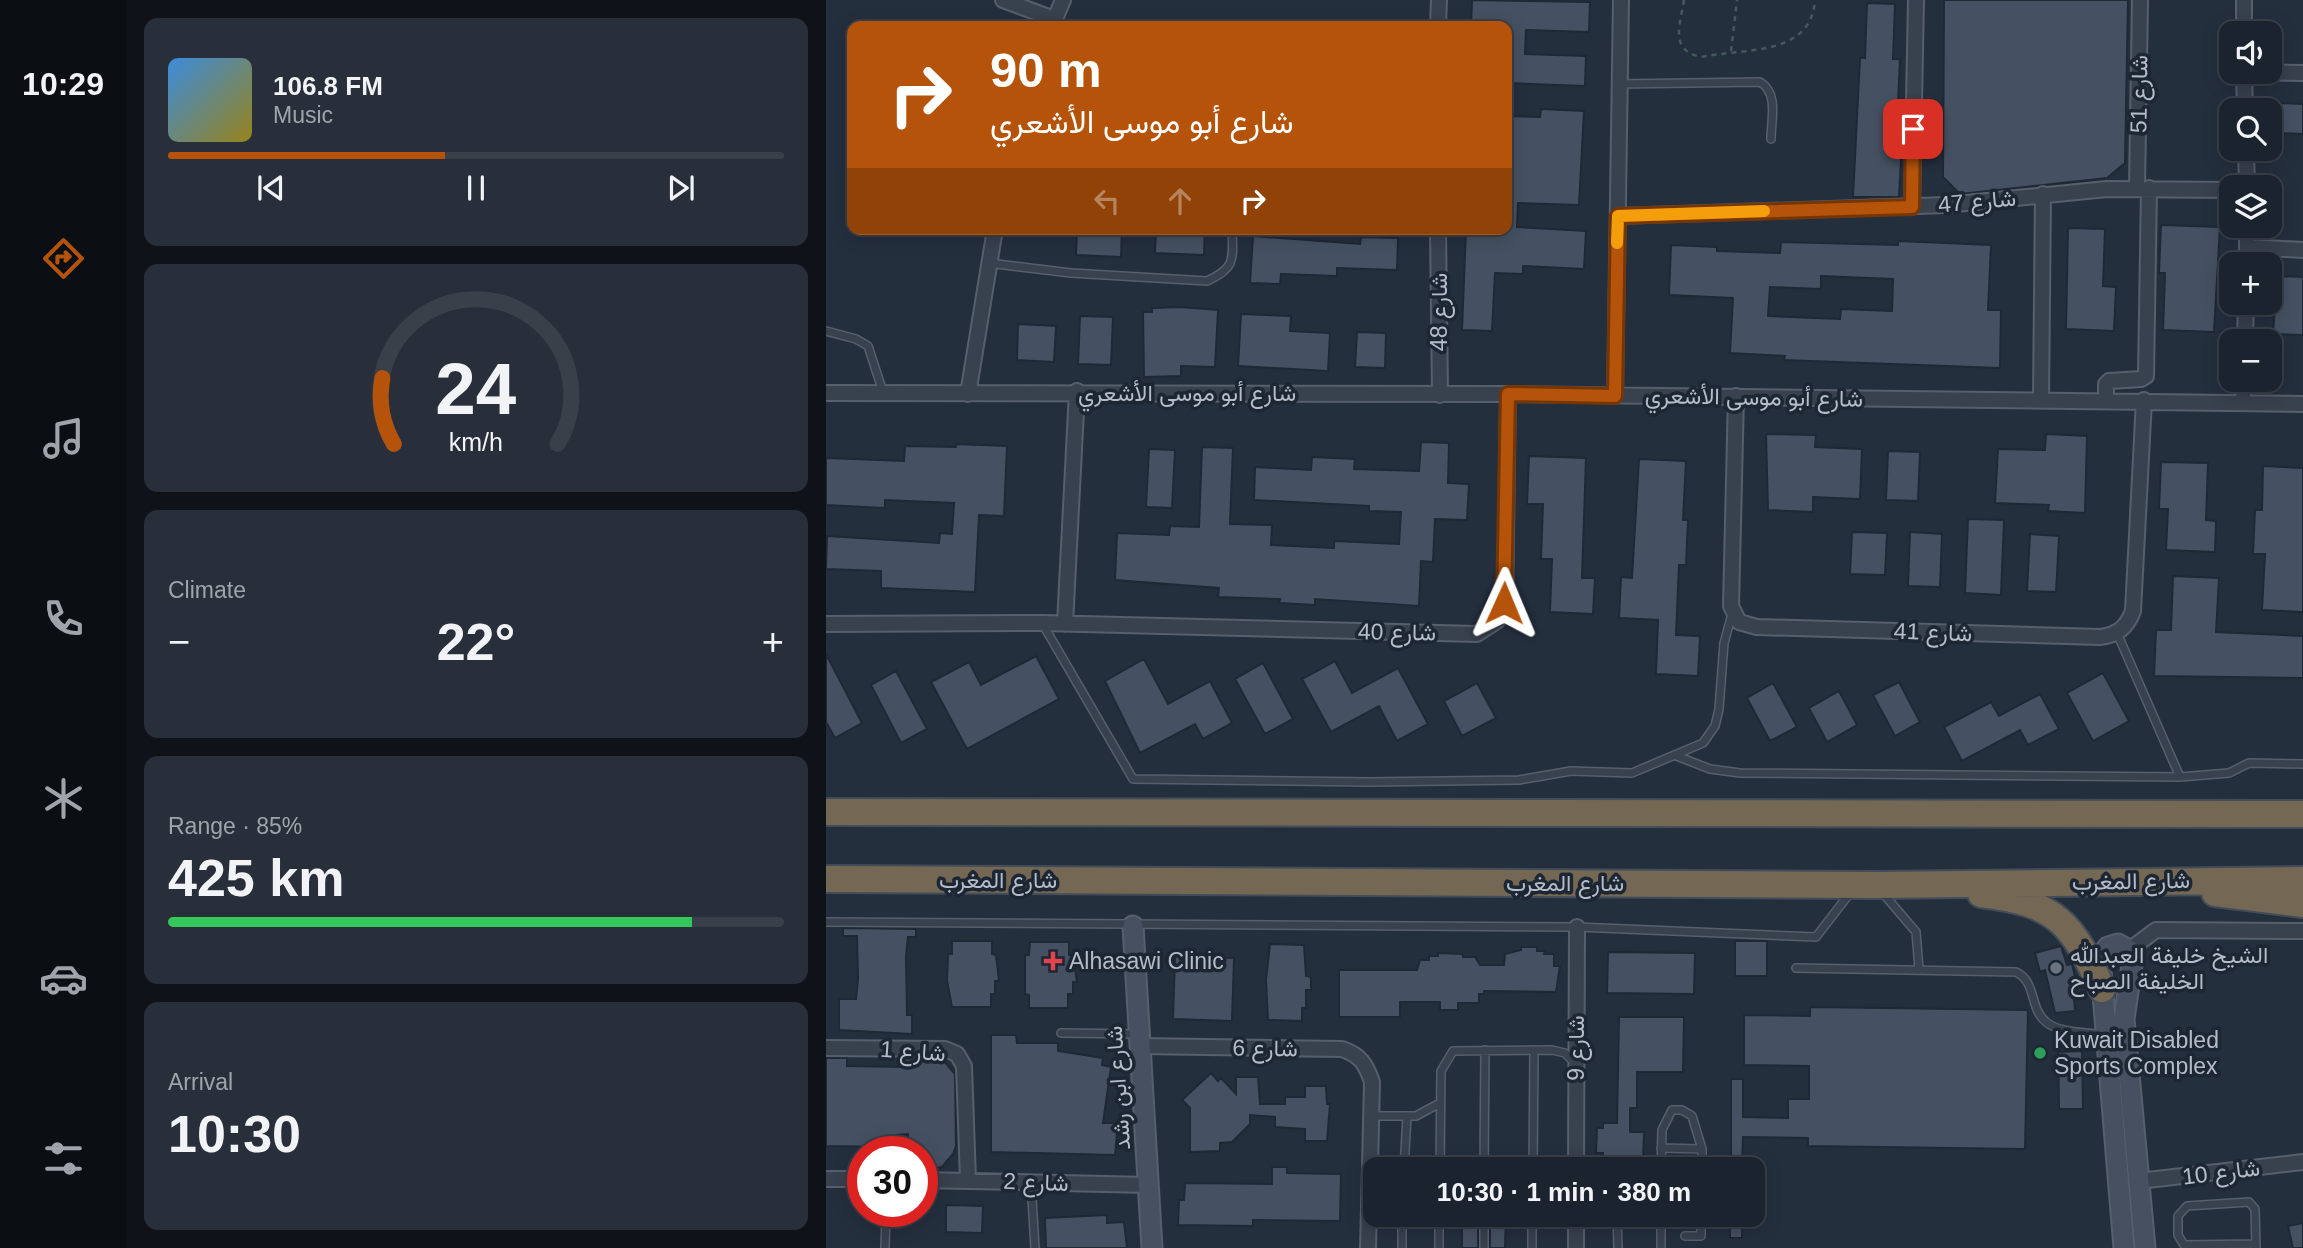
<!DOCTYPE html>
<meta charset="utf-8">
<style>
body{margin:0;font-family:Helvetica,Vazirmatn,sans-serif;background:#282f3a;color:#f1f3f6;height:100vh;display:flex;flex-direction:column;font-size:26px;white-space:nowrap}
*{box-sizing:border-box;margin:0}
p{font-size:23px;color:#a0a4aa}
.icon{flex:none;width:38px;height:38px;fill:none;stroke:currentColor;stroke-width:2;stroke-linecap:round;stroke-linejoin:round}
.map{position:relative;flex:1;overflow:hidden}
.sheet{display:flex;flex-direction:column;gap:18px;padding:18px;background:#0f1319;width:700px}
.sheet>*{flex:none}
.hud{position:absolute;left:21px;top:21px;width:665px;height:214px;border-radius:14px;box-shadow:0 4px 18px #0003,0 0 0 2px #39404a;background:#b45309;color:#fff;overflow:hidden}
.buttons{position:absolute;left:1393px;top:21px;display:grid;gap:14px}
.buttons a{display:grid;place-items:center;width:63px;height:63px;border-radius:14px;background:#1b232e;box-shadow:0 4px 18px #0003,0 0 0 2px #39404a;font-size:35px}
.speed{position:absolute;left:21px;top:1136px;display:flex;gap:14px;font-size:35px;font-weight:700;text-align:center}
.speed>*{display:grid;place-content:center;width:91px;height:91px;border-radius:50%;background:#1b232e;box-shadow:0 4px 18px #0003,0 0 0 2px #39404a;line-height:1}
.speed .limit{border:10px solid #d22;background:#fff;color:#111}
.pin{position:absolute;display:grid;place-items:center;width:60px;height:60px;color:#fff;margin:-30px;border-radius:14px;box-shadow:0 4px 10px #0006}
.me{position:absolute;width:77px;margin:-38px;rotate:1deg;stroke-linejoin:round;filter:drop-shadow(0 0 5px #0008)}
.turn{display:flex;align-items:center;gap:24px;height:147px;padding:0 28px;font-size:32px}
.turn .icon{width:91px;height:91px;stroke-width:2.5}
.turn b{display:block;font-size:49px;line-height:60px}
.lanes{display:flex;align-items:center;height:66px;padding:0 28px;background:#0003;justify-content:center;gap:35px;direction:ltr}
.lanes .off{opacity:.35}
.big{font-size:52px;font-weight:700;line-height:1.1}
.sheet .widget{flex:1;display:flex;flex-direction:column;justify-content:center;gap:10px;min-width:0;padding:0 24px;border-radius:14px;background:#282f3a}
.sheet .dial{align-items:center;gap:0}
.dial svg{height:182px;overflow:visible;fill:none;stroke:#39404a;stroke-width:7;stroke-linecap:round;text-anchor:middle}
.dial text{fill:#f1f3f6;stroke:none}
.song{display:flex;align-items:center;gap:21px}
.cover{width:84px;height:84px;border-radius:10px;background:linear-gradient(135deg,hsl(210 70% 55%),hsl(50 70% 35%))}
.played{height:7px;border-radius:4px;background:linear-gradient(90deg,#b45309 45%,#39404a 45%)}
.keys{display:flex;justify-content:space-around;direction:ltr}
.heat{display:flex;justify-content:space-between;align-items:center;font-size:38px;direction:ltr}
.charge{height:10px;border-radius:5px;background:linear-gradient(90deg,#34c759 85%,#39404a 0)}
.trip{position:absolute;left:537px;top:1157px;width:402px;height:70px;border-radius:14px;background:#1b232e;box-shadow:0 4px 18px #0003,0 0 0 2px #39404a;font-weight:700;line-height:70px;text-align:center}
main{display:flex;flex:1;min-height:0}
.tabs{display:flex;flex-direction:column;width:126px;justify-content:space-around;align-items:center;background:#0b0e12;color:#a0a4aa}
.tabs .icon{width:49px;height:49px}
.tabs .current{color:#b45309}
.tabs b{font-size:32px;color:#f1f3f6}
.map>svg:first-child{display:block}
.building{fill:#455162;stroke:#1f2835;stroke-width:2;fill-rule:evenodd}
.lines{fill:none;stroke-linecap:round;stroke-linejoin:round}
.lane-casing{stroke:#565f6c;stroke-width:10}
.street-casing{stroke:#565f6c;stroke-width:18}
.secondary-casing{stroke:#565f6c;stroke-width:23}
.highway-casing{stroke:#434c59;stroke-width:30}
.path{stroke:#44595c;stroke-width:2.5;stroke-dasharray:5 5;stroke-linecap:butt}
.lane{stroke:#38414e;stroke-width:7}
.street{stroke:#38414e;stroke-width:14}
.secondary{stroke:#465061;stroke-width:19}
.highway{stroke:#746855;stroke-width:26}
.route-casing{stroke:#753606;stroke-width:18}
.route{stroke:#b45309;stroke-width:12}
.slow{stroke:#f59e0b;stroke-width:12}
.health-dot{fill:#e0444e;stroke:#1d2633;stroke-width:2.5}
.worship-dot{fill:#6b7280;stroke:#1d2633;stroke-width:2.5}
.leisure-dot{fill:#2e9e5b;stroke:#1d2633;stroke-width:2.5}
.labels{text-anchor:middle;stroke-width:7;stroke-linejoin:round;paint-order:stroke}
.street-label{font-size:23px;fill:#b4bcc9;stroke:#1d2633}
.poi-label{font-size:23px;fill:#b4bcc9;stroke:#1d2633;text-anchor:start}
</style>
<main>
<nav class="tabs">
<b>10:29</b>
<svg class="icon current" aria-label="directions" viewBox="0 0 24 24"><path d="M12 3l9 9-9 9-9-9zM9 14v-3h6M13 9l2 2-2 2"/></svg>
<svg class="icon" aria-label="music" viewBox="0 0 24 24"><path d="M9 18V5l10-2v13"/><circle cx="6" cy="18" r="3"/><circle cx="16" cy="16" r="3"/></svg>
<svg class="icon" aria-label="phone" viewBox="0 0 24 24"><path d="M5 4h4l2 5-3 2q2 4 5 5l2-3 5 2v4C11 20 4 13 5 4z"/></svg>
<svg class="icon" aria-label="climate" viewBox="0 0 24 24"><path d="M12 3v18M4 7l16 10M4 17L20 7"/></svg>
<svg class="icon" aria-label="car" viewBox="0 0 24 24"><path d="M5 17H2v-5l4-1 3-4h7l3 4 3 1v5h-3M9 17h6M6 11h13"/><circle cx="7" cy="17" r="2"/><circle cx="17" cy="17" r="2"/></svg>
<svg class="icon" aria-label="filters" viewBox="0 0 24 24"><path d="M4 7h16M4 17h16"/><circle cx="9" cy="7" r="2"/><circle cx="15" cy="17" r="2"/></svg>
</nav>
<section class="sheet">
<div class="widget">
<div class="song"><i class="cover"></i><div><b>106.8 FM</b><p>Music</p></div></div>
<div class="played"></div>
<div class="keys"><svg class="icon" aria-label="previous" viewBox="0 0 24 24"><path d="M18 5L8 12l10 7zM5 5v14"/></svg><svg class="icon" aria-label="pause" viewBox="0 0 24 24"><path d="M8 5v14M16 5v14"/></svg><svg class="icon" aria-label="next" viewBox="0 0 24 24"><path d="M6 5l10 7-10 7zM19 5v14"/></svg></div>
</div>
<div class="widget dial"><svg viewBox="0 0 100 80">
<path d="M14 69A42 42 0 1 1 86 69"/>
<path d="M14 69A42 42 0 0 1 9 40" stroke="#b45309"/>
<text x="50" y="56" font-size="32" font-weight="700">24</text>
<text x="50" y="72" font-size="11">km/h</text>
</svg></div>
<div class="widget"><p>Climate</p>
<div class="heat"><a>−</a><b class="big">22°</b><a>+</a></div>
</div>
<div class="widget"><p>Range · 85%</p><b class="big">425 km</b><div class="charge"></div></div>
<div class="widget"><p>Arrival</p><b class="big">10:30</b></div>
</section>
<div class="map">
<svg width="1477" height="1248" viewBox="0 0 1477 1248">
<rect width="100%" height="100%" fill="#242f3e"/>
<path class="building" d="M646,0L764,2L763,32L700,30L699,54L760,56L759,86L681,83V26H645Z
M1118,0H1302L1299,163L1281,178L1134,194L1117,177Z
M1041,3L1069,4L1067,59H1074L1072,103H1078L1073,197H1027L1034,58H1039Z
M1454,103L1477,104V134L1452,133Z
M715,109L758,111L753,205L692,203L691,227L760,231L758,269L697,266V274L669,273L666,331L636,330L640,229H681V116L714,117Z
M1335,225L1394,227L1388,332L1337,330L1339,273H1333Z
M1242,228L1279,229L1277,286L1290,287L1288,331L1240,329Z
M251,229H296L295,257L250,255Z
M330,229H379L378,255L329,253Z
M427,236L534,244L535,237L572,238L571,270L511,268V276L455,274L454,284L424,283Z
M1072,241L1165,245L1162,310H1175L1174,368L958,360L959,356L904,353L907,298L843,295L845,245L891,247V251L954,253L955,242L1072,245ZM995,276L1067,279L1066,311L1015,309L1014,319L942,316L944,287L995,289Z
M1451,276L1477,277V335L1447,334Z
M354,307L392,310L389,367L355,366V376L318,377L317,312H326V308Z
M415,314L465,316L464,331L504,333L502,371L412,366Z
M254,316L287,317L285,365L252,364Z
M192,324L230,326L228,362L191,360Z
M531,332L560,333L559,368L529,367Z
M940,434L990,435L989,447L1036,449L1034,499L987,497V512L942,510Z
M1220,434L1261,436L1259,513L1222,511L1223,505L1169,503L1172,449L1219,450Z
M595,442L623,443L622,483L643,484L641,520L609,519L607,562L595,561L593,606L489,599V605L453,603L454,599L392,597L393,588L289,580L291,533L343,535L344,526L373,527L376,447L407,448L404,524L446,525L445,545L508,548V541L573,544L575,512L543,511V506L428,500L429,467L485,470L486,457L529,459L528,469L593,471Z
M130,444L181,446L178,516L153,515L149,592L55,588V571L0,569L1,536L113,543L114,533L126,534L128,503L59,500V508L0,505V458L78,461L79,446L130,447Z
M323,449L349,450L346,508L320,507Z
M1062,451L1094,452L1092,501L1060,500Z
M703,456L760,458L756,578H769L767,614L724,612L726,559H715L717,504H701Z
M813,459L860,461L857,520H862L860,565H853L850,635L874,636L872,676L830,674L832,620L793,618L795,577L806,578Z
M1335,462L1382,463L1380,520L1390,521L1389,552L1340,550L1342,509H1333Z
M1437,466L1477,468V612L1436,610L1439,554H1427L1429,510H1436Z
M1142,519L1178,520L1175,595L1139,593Z
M1026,532L1061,533L1059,575L1024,574Z
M1084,532L1116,534L1114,587L1082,586Z
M1204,534L1233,536L1230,592L1201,591Z
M1347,576L1393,578L1390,632L1477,636V678L1328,676L1330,630H1345Z
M0,654L36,723L9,738L0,722Z
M210,656L233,699L141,749L105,682L143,662L155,685Z
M318,659L342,704L384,681L406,723L377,739L369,724L314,753L279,681Z
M509,661L526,693L572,668L602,724L571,741L553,706L505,732L476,679Z
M437,663L467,719L439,734L409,679Z
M70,671L101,729L75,743L45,685Z
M1277,673L1303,721L1267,741L1241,693Z
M1073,682L1094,722L1069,736L1047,695Z
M651,683L670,718L636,736L618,701Z
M947,683L971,727L944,741L921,698Z
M1013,691L1031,725L1001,742L983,708Z
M1214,694L1233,729L1202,745L1194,730L1136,761L1118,727L1165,702L1173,716Z
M17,928L90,929V937H82L80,956L81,1015H86V1034L13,1030V999H30L32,979L31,936H17Z
M126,941H166V954L170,955L173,981H169V994H165V1007H126L121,981L122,954H126Z
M909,941H941V976H909Z
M204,942H243V955H247L251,982H247V994H242V1008H203V995L199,994V955H203Z
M444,944L478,945L480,976L485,977V990H480V1008H476V1021L442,1020L440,980Z
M1235,946L1241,965L1246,964L1251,985L1247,986L1249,1011L1229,1013L1219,970L1214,972L1209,953Z
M695,947H711V951H719L718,954H728V966H734L730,992L658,991V994H653V1003H632V1010H614V1002H574V1017H513V970H591L594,960H603V956H612V953L637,954V957H649L654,965H678L679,954L695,950Z
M782,952L869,953L868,994L781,993Z
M349,956L408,958L406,1021L347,1019Z
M984,1007L1202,1010L1199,1149L982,1146V1138L917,1137L916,1169H905V1079H917V1117L962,1118V1099H983V1066L918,1065V1015L984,1016Z
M793,1017H858L857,1072H811V1108H804V1132H818L817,1162H804L803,1169H777V1153H770L771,1128H777V1123H791Z
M165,1035H190L191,1043H232V1051L277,1058L276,1065L285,1067L277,1123H292L289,1155L165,1152Z
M1256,1051L1257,1109H1233L1232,1052Z
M0,1058H21V1066L75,1067V1058L116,1059L129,1074L130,1146L127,1154L116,1167L96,1170V1152H82V1134L59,1136V1147L0,1146Z
M385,1073L392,1081L395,1078L410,1094V1077H432L434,1104H459V1097H479V1086H500L501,1104H504L501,1141H479V1129L449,1127V1117L424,1115V1124L406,1142L394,1143V1151L364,1152V1108L356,1100Z
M446,1167H461V1173L515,1174L514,1221L427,1220V1226L352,1225L353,1200H358L359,1183L446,1184Z
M120,1205L157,1206L156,1233L120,1232Z
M636,1214H652V1248H636Z
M664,1214H680L679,1248H664Z
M281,1215V1223L298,1222L301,1248H220L219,1218Z
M904,1218H916V1238H904Z
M1477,1223V1248H1467L1462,1226Z"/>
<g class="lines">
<g class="lane-casing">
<path id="lane" d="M793,84L934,82C953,93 945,121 945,139
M162,263L245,273L381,281C410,268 407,259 406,229
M0,331L30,339L42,346L57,392
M216,623L307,779L544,782L693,780L745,771L806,773L877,743L889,726L893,709L898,643L906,614
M1291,633L1354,777
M848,755L884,769L914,773L1354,777L1403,773L1423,763L1477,764
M1055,891L1090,932L1093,969
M0,922L751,927L990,937L1024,893
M970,968L1190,972C1211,982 1203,1008 1220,1022C1235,1034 1261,1032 1279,1035
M235,1033L313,1034
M546,1116H590L614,1103
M835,1148L876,1149V1169
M578,1169L581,1116
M614,1169L615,1071L627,1051L726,1050L739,1053L748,1062
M658,1169L659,1050
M707,1169L708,1051
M835,1169L836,1130L846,1110H856L866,1116L876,1149
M205,1182L209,1248
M576,1214V1248
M791,1214L792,1248
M859,1236H875V1214
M1430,1244L1358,1245L1352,1235V1216L1361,1206L1423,1202L1429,1209L1430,1248
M59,1248L60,1211
M613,1248V1214
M658,1248V1214
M706,1248V1214
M835,1248V1214"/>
</g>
<g class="street-casing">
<path id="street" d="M177,0L228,19
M226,26L237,0
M612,26L613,0
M1418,33V0
M1418,72L1477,73
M1418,72L1419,110
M1420,149L1421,187
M1311,188L1314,0
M1086,207L1090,0
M792,216L1120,205L1281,189L1405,190
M612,229L614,395
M1421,247L1477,250
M1421,264V226
M1419,341L1420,303
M0,393L682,394L1477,404
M142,394L169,229
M789,396L795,0
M910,396L905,606L913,622L931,627L1274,637C1292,635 1301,627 1307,611L1318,400
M1215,400L1217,194
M1280,401V384L1283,381L1315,379L1320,376L1323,188
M1417,402L1418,380
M0,624L216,623L651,634L671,621L679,603L682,394
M239,624L251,391
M1303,950L1330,930L1477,931
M314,1046L516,1049C534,1055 540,1064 546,1082L542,1248
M0,1048L119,1049L131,1054L138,1066L142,1180
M750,1169L751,927
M0,1179H37
M96,1180L323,1185
M1313,1181L1477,1162
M750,1248V1214"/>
</g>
<g class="secondary-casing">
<path id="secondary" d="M307,926L326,1248
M1298,1248L1274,958L1282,947L1292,944L1303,950L1307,958L1298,1019L1319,1248"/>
</g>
<g class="highway-casing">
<path id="highway" d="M0,812L1477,814
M0,879L1050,885L1477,880
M1389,893L1477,904
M1155,894C1231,903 1246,923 1276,989"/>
</g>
<path class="path" d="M858,0C855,23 842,50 875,57C918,48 985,57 989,0
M905,51L911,0"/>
<use href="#lane" class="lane"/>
<use href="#street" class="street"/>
<use href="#secondary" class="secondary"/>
<use href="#highway" class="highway"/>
</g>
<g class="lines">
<g class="route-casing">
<path id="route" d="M678,603L682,394L789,396L792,216L1086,207L1087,129"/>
</g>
<use href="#route" class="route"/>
<path class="slow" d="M791,243L792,216L938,211"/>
</g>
<path class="health-dot" d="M223.5 950.5h7v7h7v7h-7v7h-7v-7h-7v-7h7z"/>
<circle class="worship-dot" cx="1230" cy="968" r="7"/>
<circle class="leisure-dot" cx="1214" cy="1053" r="7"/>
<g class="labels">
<g class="street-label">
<text transform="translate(1313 94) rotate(-89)" y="8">شارع 51</text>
<text transform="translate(1151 201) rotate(-5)" y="8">شارع 47</text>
<text transform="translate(613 312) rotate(-90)" y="8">شارع 48</text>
<text x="361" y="401">شارع أبو موسى الأشعري</text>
<text transform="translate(928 397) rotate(1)" y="8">شارع أبو موسى الأشعري</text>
<text transform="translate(571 632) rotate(1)" y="8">شارع 40</text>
<text transform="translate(1107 632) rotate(2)" y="8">شارع 41</text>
<text x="172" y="888">شارع المغرب</text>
<text transform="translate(1305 881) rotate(-1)" y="8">شارع المغرب</text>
<text x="739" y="891">شارع المغرب</text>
<text transform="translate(439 1048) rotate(1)" y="8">شارع 6</text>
<text transform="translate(750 1048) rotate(-90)" y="8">شارع 9</text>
<text transform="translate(87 1051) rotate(4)" y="8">شارع 1</text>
<text transform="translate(292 1088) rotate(-94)" y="8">شارع ابن رشد</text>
<text transform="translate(1395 1172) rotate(-7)" y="8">شارع 10</text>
<text transform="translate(210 1182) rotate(2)" y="8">شارع 2</text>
</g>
<g class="poi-label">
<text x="1244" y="963">الشيخ خليفة العبدالله<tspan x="1244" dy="26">الخليفة الصباح</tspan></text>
<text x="243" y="969">Alhasawi Clinic</text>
<text x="1228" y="1048">Kuwait Disabled<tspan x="1228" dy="26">Sports Complex</tspan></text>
</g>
</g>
</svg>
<div class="buttons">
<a><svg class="icon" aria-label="sound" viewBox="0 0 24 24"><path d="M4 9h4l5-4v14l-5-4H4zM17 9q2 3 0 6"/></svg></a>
<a><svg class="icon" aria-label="search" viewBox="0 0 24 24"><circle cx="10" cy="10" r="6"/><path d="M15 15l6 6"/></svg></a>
<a><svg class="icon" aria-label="layers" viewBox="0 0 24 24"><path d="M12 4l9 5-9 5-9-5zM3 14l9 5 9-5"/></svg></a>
<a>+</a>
<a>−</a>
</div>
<div class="speed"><div class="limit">30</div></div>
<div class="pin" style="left:1087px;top:129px;background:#d93025"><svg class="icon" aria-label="arrive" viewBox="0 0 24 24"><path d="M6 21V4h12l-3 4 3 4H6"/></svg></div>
<svg class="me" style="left:678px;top:603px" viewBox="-20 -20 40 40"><path d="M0-17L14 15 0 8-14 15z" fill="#b45309" stroke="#fff" stroke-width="4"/></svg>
<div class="trip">10:30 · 1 min · 380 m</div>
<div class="hud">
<div class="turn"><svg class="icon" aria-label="right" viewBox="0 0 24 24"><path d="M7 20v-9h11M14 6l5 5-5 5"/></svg><div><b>90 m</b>شارع أبو موسى الأشعري</div></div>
<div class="lanes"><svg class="icon off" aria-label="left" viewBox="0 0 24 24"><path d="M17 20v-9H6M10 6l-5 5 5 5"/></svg><svg class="icon off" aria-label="ahead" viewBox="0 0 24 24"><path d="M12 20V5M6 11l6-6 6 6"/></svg><svg class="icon" aria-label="right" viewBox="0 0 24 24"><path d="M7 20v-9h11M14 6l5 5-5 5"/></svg></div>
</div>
</div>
</main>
